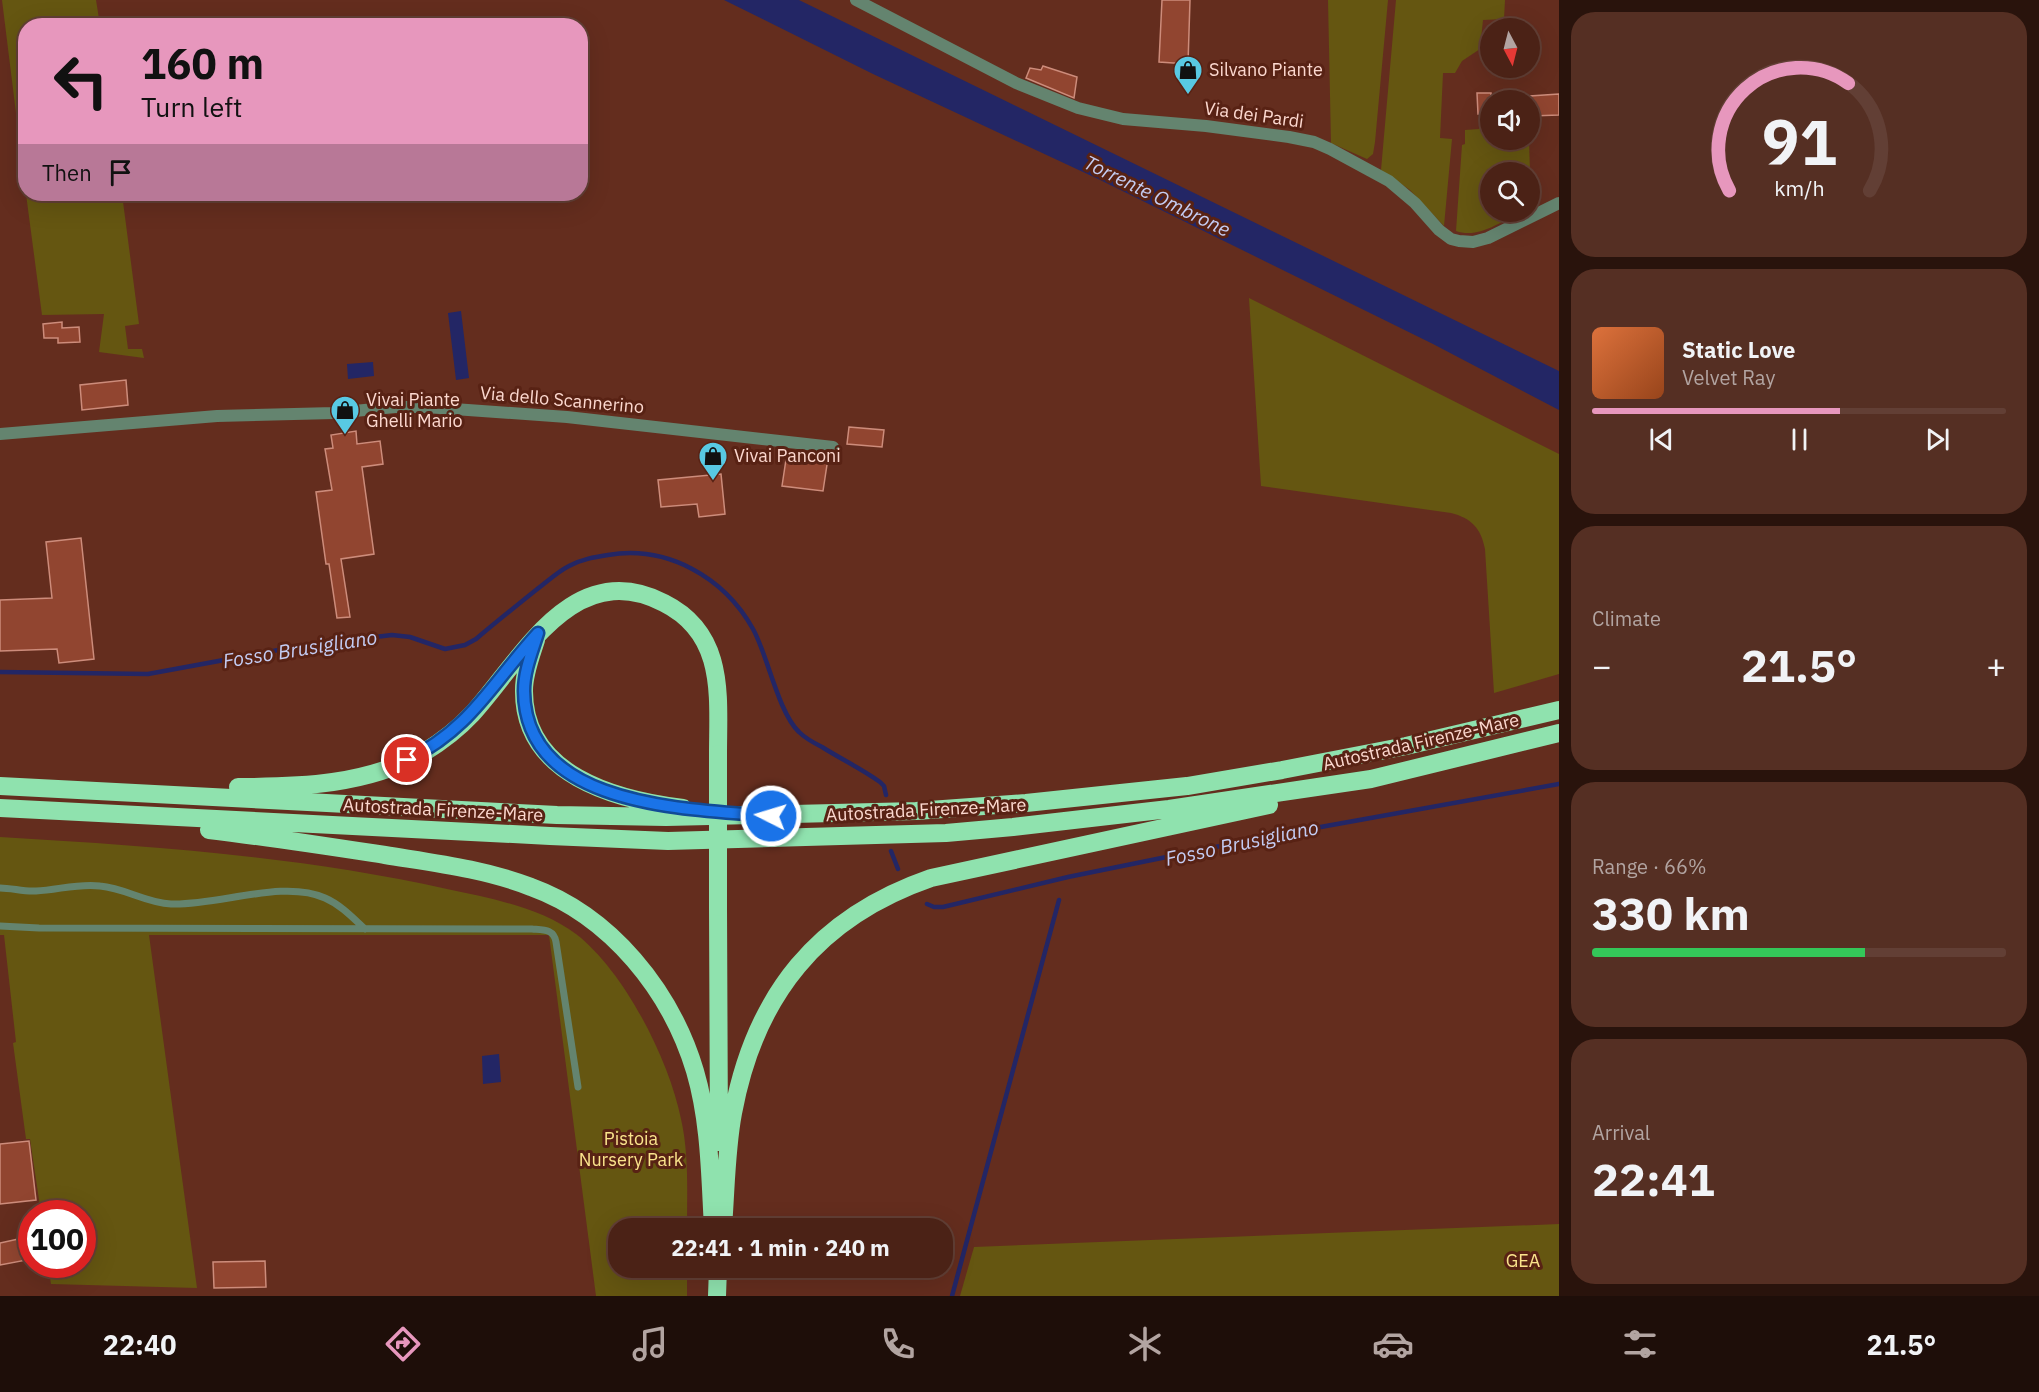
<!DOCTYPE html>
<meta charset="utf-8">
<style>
body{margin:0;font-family:"IBM Plex Sans",sans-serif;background:#552f23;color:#f1f3f6;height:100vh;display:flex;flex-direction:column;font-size:22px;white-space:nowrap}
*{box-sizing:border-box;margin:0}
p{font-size:20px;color:#b2a4a1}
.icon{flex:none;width:33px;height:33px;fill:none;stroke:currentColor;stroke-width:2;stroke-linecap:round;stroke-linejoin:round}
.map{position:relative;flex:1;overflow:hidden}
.drawer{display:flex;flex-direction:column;gap:12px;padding:12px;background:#29130c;width:480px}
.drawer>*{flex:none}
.top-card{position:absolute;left:18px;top:18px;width:570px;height:183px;border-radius:24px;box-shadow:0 6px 24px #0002,0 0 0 2px #623f35;background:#e797bd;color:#111;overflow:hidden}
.needle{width:39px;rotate:173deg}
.tools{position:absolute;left:1480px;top:18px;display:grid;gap:12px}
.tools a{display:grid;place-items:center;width:60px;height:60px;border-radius:50%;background:#4b2216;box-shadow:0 6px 24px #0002,0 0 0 2px #623f35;font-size:30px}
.speed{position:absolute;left:18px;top:1200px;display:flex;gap:12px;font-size:30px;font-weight:700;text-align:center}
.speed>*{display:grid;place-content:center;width:78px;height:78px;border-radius:50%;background:#4b2216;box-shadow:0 6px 24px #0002,0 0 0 2px #623f35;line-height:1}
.speed .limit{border:9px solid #d22;background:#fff;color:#111}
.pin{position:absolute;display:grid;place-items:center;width:51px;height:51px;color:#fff;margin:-26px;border:3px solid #fff;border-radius:50%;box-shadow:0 2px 6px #0007}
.me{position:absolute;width:66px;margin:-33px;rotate:275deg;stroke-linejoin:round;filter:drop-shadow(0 0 4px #0008)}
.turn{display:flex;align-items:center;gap:21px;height:126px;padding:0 24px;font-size:27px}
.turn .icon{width:78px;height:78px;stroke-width:2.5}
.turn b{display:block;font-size:42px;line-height:51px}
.then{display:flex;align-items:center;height:57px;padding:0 24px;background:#0003;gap:12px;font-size:22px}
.big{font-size:45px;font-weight:700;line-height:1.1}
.drawer .tile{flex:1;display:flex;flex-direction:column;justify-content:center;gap:9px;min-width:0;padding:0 21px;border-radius:24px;background:#552f23}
.drawer .dial{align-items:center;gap:0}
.dial svg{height:156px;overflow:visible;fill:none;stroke:#623f35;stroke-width:7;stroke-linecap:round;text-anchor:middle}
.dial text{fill:#f1f3f6;stroke:none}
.song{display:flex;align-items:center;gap:18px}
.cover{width:72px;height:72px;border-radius:9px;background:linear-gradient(135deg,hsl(20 70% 55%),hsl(20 70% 35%))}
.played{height:6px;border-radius:3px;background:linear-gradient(90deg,#e797bd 60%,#623f35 60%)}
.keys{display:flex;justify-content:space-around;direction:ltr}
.heat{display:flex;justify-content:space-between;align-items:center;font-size:33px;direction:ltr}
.charge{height:9px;border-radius:4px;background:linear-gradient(90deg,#34c759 66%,#623f35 0)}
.trip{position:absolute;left:608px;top:1218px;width:345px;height:60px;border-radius:24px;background:#4b2216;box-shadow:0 6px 24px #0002,0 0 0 2px #623f35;font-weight:700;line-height:60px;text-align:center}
.tab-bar{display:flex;height:96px;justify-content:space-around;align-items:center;background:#1e0e09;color:#b2a4a1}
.tab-bar .icon{width:42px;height:42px}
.tab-bar .selected{color:#e797bd}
.tab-bar b{font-size:27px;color:#f1f3f6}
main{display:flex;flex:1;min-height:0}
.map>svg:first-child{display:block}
.green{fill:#655611}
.water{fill:#232665}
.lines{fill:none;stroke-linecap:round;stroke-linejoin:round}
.stream{stroke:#232665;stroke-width:4.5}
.building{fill:#914530;stroke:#cd8c7b;stroke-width:1.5}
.lane{stroke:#64846f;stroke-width:7}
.street{stroke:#64846f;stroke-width:12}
.highway{stroke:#8fe2ae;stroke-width:18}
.highway-bridge{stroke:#8fe2ae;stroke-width:18}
.route-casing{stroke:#114b97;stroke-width:15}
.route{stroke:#1a73e8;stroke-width:10}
.labels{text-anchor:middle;stroke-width:6;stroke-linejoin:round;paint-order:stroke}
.poi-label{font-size:18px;fill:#fcd8cf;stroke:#582214;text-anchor:start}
.street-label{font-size:18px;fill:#fcd8cf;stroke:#582214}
.park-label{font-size:18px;fill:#fae48c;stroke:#582214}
.water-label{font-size:20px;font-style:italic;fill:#c4ccf3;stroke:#582214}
</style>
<main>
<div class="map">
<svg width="1559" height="1296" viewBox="0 0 1559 1296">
<rect width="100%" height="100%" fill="#642d1e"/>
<path class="green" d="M2,0H96L100,25L26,26L25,186Z
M1328,0H1388L1375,142L1373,154L1367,159L1331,143Z
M1396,0H1505L1504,19L1483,20L1480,49L1462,61L1455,73H1443L1440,138L1452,139L1444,226L1410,190L1381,170Z
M1479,116H1491V140H1529L1530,172H1491V212H1520C1501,222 1478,239 1456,231L1462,145L1465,144V130L1479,129Z
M26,194H122L139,324L125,326L128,349H142L144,358L99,352L104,314L42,315Z
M1249,298L1559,454V674L1494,693L1485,549C1481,528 1471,518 1451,513L1261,486Z
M0,837C150,846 300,856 447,889C489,898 540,907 576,934C624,971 669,1059 681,1119C689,1154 687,1192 687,1228H618V1268H687V1296H596L549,935H149L197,1288L51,1284L48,1265L82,1264V1214L41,1213L30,1139H26L13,1043L16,1042L4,935H0Z
M1559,1224V1296H960L974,1247Z"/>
<path class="water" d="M724,0H799L1559,371V410L1433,344L1098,179L873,74Z
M461,311L469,378L456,380L448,313Z
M373,362L374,376L348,379L347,364Z
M499,1054L501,1082L483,1084L482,1056Z"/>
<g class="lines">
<path class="stream" d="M0,672L148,674L300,646L392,635L410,637L445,649L465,645L476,639C496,622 516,606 536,590C547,582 557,572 569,566C582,559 595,557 608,555C667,545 724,577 753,629C768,656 778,712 799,732C805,738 814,743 822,747C841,759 862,769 880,782L884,786L886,795
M891,851L898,869
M927,904L934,907H943L1068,877L1265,837L1559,784
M952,1296L1059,900"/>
</g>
<path class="building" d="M1162,0H1190L1188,64L1159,62Z
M1043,66L1077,77L1074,98L1026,78L1030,68L1041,70Z
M1477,93H1491V114H1478Z
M1559,94V115L1531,116L1530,96Z
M62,322V328L79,327L80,342L58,343V338H44L43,324Z
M126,380L128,405L82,410L80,385Z
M849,427L884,430L882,447L847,444Z
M356,431L357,444L380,441L383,464L362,467L374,554L341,559L350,617L337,618L329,564H326L316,492L332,490L325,449L333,448L331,435Z
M787,453L828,458L823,491L782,486Z
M721,474L725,514L699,517L697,504L661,507L658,480Z
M81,538L94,659L59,663L57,649L0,651V600L52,598L46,542Z
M29,1141L36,1200L0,1204V1144Z
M32,1236V1259L0,1265V1243Z
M265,1261L266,1287L214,1288L213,1262Z"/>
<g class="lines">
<path class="lane" d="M0,888C12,888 24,892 36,891C58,890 79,883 100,886C125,888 146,903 171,904C218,906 283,879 325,898C341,905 353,918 365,929
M0,926L39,928L532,929C544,930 554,929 556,942L578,1087"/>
<path class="street" d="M856,0L1016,83L1078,108L1123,119L1206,126L1289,137L1314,142L1330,149L1389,181L1415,203L1439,230L1451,239L1459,241L1473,242L1488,238L1559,203
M0,434L217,416L334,413L395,407H426L567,417L833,447"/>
<path class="highway" d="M536,640C531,656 524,673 524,690C523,775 616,800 683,808
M0,786L557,815L666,817L916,811L1026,803L1187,786L1282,770L1406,746L1559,710
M238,787C300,787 367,785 423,753C441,742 458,729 472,714C522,659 573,556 664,603C726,634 718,696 718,754
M0,808L550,836L668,841L946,833L1013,827L1169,809L1371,779L1559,733
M209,830C268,837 326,846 385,855C434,863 485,869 531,887C611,916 671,991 695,1071C710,1122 710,1176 713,1228
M718,907L719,1142
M723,1227C726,1189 726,1150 733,1113C755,995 818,917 931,878L1269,805
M717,1296L718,1268"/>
<path class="highway-bridge" d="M718,754V907"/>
</g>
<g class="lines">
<g class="route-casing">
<path id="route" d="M407,760C471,729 492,683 538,633C532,652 524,671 524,691C525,808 689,809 771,816"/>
</g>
<use href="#route" class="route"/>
</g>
<defs>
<g id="shop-pin" transform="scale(1.5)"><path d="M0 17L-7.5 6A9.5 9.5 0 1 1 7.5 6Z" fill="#58c9e3" stroke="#582214"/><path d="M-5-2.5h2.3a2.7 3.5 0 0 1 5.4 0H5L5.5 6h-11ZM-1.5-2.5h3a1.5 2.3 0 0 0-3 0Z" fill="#111"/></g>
</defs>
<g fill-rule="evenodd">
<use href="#shop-pin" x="1188" y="70"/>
<use href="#shop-pin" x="345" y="410"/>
<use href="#shop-pin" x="713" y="456"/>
</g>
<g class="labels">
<g class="poi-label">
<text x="1209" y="76">Silvano Piante</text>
<text x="366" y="406">Vivai Piante<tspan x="366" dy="21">Ghelli Mario</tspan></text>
<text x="734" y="462">Vivai Panconi</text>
</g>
<g class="street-label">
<text transform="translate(1254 115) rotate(8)" y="6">Via dei Pardi</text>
<text transform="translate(562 400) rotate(5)" y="6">Via dello Scannerino</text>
<text transform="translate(1421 742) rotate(-13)" y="6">Autostrada Firenze-Mare</text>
<text transform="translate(443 810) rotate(3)" y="6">Autostrada Firenze-Mare</text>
<text transform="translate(926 810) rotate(-3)" y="6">Autostrada Firenze-Mare</text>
</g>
<g class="park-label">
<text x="631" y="1145">Pistoia<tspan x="631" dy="21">Nursery Park</tspan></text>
<text x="1523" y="1267">GEA</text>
</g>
<g class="water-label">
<text transform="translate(1157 196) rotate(26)" y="7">Torrente Ombrone</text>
<text transform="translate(300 649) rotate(-9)" y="7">Fosso Brusigliano</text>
<text transform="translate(1242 843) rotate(-12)" y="7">Fosso Brusigliano</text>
</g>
</g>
</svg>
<div class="tools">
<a><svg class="needle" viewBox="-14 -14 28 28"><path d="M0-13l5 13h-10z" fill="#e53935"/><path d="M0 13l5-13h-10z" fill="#b2a4a1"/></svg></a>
<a><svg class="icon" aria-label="sound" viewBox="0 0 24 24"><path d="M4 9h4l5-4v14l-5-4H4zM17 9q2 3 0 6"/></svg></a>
<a><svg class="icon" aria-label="search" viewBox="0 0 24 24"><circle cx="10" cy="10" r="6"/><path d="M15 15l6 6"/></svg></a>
</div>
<div class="speed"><div class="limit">100</div></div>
<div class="pin" style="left:407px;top:760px;background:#d93025"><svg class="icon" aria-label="arrive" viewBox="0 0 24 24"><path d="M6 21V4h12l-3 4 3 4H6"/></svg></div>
<svg class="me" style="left:771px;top:816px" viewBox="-20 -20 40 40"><circle r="17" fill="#1a73e8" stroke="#fff" stroke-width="3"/><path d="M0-11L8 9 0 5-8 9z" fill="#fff"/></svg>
<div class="trip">22:41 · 1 min · 240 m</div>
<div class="top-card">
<div class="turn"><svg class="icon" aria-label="left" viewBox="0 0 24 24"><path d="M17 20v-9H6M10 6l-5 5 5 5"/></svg><div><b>160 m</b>Turn left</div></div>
<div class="then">Then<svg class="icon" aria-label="arrive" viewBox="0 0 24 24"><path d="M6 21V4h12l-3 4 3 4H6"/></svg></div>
</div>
</div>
<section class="drawer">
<div class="tile dial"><svg viewBox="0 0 100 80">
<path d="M14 69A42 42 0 1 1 86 69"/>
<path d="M14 69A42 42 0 0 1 75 14" stroke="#e797bd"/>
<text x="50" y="56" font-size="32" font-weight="700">91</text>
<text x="50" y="72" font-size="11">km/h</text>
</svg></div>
<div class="tile">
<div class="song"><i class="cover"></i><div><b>Static Love</b><p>Velvet Ray</p></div></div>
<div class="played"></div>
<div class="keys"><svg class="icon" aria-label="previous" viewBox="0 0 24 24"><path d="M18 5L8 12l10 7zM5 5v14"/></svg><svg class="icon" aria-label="pause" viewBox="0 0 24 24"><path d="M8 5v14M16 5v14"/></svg><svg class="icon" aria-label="next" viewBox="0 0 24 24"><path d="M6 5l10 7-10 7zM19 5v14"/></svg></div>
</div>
<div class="tile"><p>Climate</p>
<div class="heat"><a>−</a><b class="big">21.5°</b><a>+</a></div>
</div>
<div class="tile"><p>Range · 66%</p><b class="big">330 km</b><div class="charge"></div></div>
<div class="tile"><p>Arrival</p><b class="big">22:41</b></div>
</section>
</main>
<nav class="tab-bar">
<b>22:40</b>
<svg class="icon selected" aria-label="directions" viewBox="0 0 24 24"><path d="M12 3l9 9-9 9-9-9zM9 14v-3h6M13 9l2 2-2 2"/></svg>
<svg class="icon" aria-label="music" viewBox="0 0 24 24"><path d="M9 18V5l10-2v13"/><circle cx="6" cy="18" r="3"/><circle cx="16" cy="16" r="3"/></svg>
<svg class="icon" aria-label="phone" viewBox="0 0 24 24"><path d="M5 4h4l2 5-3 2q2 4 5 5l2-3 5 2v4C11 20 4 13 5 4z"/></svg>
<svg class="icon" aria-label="climate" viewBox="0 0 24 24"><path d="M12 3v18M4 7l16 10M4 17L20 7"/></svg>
<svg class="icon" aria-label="car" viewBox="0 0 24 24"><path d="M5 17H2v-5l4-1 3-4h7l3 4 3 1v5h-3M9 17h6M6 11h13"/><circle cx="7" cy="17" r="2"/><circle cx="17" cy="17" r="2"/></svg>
<svg class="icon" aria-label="filters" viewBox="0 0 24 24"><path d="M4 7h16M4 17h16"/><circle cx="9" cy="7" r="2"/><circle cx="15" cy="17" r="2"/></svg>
<b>21.5°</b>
</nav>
